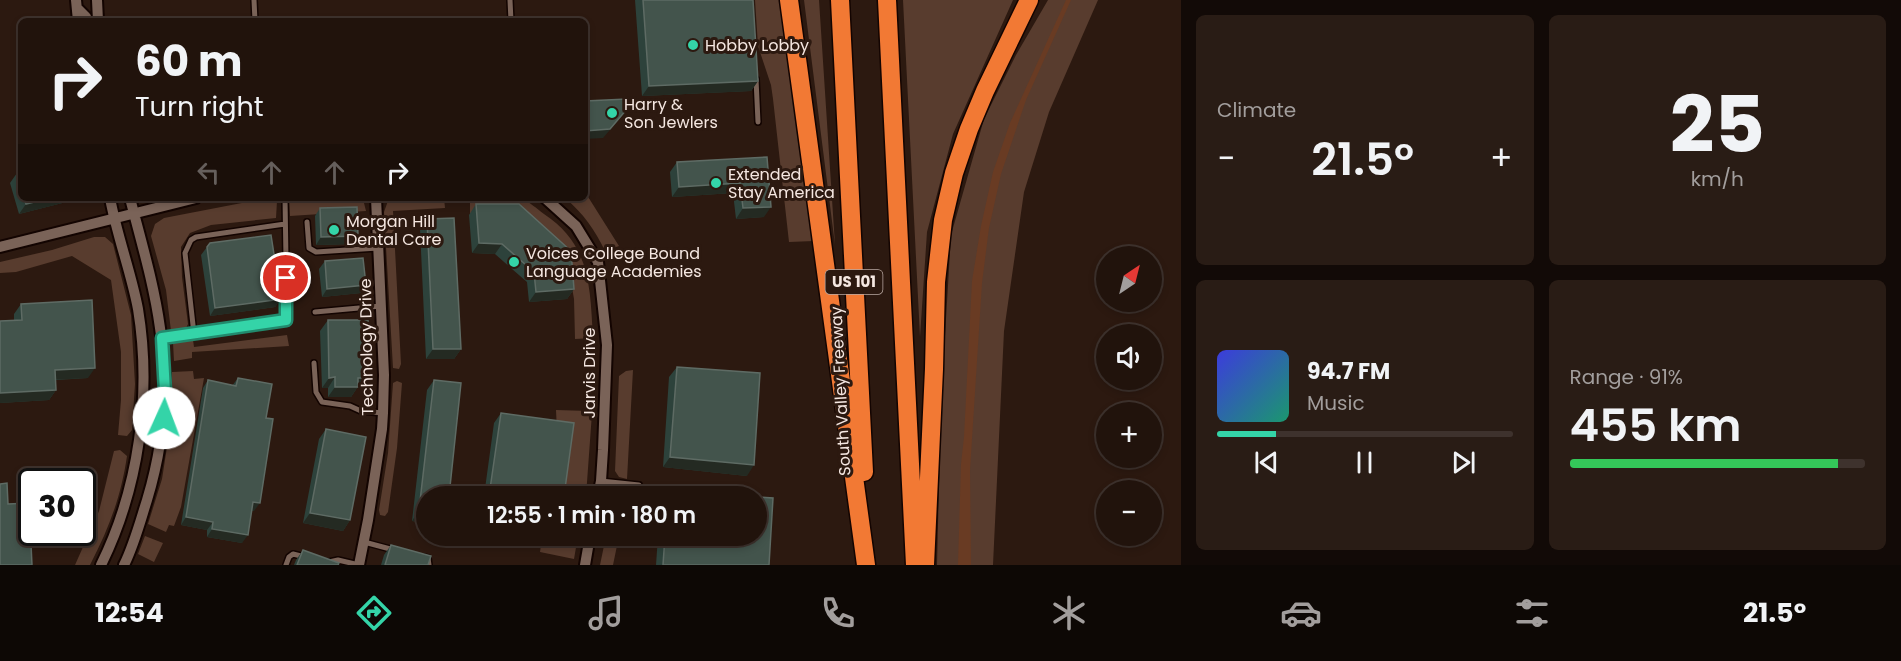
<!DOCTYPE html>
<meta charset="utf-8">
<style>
body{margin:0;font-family:Poppins,sans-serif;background:#291c15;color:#f1f3f6;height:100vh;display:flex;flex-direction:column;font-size:22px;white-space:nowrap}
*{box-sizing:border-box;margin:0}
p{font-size:20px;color:#a29e9d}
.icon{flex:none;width:33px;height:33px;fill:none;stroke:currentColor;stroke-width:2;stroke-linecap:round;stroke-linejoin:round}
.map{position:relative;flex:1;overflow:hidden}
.drawer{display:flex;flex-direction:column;gap:15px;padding:15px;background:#120a07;width:720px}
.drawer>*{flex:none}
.guide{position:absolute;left:18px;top:18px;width:570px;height:183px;border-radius:9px;box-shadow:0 3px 9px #0003,0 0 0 2px #3e322d;background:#21130c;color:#f1f3f6;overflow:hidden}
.needle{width:39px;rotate:35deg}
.fabs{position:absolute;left:1096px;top:246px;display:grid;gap:12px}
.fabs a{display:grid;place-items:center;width:66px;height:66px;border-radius:50%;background:#21130c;box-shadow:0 3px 9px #0003,0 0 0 2px #3e322d;font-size:30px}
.speed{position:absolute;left:18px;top:468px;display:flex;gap:12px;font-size:30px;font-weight:700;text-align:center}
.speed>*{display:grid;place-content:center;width:78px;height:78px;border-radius:50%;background:#21130c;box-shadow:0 3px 9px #0003,0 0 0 2px #3e322d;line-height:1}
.speed .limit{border:3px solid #111;border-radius:9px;background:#fff;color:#111}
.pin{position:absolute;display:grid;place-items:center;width:51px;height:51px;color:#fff;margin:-26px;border:3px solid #fff;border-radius:50%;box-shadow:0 2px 6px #0007}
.me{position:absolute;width:66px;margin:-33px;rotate:2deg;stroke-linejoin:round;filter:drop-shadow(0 0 4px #0008)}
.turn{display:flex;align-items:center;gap:21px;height:126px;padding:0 18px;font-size:27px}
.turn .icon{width:78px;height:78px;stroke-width:2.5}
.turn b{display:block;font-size:42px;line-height:51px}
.lanes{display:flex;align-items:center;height:57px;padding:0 18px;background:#0003;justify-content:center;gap:30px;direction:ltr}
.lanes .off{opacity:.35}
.big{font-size:45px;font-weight:600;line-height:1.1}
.drawer .card{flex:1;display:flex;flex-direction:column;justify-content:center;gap:9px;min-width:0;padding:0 21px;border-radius:9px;background:#291c15}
.drawer .dial{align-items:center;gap:0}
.dial b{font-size:78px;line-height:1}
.song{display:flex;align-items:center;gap:18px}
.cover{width:72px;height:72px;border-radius:9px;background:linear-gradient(135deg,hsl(240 70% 55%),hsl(160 70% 35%))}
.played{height:6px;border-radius:3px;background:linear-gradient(90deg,#34d4a8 20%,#3e322d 20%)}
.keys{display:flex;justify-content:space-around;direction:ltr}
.heat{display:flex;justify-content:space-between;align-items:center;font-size:33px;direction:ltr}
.charge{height:9px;border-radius:4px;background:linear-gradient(90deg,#34c759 91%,#3e322d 0)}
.drawer .tiles{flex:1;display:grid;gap:15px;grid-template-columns:repeat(2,1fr)}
.trip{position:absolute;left:416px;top:486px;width:351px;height:60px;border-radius:30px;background:#21130c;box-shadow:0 3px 9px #0003,0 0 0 2px #3e322d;font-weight:600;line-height:60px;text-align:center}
.tab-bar{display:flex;height:96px;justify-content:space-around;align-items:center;background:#0d0805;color:#a29e9d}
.tab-bar .icon{width:42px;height:42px}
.tab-bar .selected{color:#34d4a8}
.tab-bar b{font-size:27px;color:#f1f3f6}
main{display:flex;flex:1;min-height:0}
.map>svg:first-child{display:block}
.green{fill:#583c2e}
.water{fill:#693b23}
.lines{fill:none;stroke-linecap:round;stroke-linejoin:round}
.lane-casing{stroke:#130401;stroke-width:8}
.street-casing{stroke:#130401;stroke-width:14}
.highway-casing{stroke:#130401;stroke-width:21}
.lane{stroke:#7a6358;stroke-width:5}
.street{stroke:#7a6358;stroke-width:10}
.highway{stroke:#f27934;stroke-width:18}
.wall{fill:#2d423b}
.shaded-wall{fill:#242a22}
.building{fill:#43544c;stroke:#5e6b64;stroke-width:1.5}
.route-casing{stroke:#228a6d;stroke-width:15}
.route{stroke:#34d4a8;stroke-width:10}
.poi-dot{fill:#34d4a8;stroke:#2c1910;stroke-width:2}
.labels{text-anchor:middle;stroke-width:6;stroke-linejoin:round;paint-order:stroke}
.shield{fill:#2c1910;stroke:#b9a9a2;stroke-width:1.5}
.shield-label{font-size:15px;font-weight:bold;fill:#f5e7e1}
.poi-label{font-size:16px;fill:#f5e7e1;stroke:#2c1910;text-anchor:start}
.street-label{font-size:16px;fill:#f5e7e1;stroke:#2c1910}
</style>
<main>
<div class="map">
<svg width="1181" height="565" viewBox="0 0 1181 565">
<rect width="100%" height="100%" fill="#2c1910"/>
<path class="green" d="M755,0H784L814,241L789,242L773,99L771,85L758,46Z
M804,0H819L835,245Z
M903,0H1013L953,134L927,232L920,337Z
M1048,0H1098L1049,112L1024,192L1004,331L993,565H937L941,403L951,235L984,119L1016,55Z
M585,192L619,246L605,251C595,230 583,213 565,198H585Z
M289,198H358L364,203L366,211L290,216Z
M389,198H444L445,208L393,211L401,364L399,369L393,368L384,212Z
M470,198C482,198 510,195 521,199C529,201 537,209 544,214C591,245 590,288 593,338L575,339L574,299L568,265L470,214Z
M257,200L277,201L276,218L211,225L190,233L181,247L182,277L188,324L185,330L171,331L166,290L151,236L155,224L164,218Z
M94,237H105L113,244L131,315L135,384L132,430L127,436L118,435L121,400V352L111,280L72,256L16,272L0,273V262L52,250Z
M287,335L289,346L192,352V358L174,361L173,343L193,340L194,347Z
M633,370L627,479L619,477L615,471L619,376L626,371Z
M193,371L194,379L204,378L181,507L174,526L169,525L166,532L148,524L162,479L170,428L172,372Z
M397,381L402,383L397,448L388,512L385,516L380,515L379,510L388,453L393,383Z
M556,410L589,411L592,413L586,496H560Z
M120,450L127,456C121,497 109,528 90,565H75L99,511L114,451Z
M145,536L163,543L154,562L138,554Z
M554,536H578L574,559L540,552L542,538L553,540Z
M606,536H619L613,565H600Z"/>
<path class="water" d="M1066,0H1071L1026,100L1001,174L989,228L982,283L970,470L971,565H958L961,464L964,437L972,281L981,226L993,172L1010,123Z"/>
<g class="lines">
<g class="lane-casing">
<path id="lane" d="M254,0L255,21
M510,0L511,21
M756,79L758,122
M307,222L309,248L316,252L378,248
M315,312L381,306
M194,334L185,253L191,240L196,237L285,224
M162,338L287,320L285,198
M314,363L316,392L322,402L350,406L361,411L383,413
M601,481L639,485
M364,542L394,550
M423,557L428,558L429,565
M329,562L338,560L359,565
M286,565L289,557L293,554L305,557"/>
</g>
<g class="street-casing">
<path id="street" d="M76,0L78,21
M97,0L98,21
M77,8L86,17L87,21
M545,198L576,226L598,262L607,345L603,450L601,481L598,496
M0,247L196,198
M101,565C139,488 152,394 138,309C131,272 117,236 110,198
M124,565C134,545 140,522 147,500C164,444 169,386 160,328C154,284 141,241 130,198
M359,565L368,520L382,429L383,413L384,375L376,198
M585,565L590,536"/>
</g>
<g class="highway-casing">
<path id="highway" d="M789,0L866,565
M840,0L864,472
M887,0L915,565
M925,565L934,369L936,282L943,220L954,173L969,129L985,91L1029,0"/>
</g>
<use href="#lane" class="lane"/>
<use href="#street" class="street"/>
<use href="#highway" class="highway"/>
</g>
<path class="wall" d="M635,0H753L758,81L751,91L642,96Z
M767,157L764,217L736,219L733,193L672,197L670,172L677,162Z
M21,172V198H82L19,214L10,183L17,173Z
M476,204L574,289L567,299L529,302L527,282L495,254L472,253L469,215Z
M320,208L358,236L353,244L316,245L315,216Z
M427,219L461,349L454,359H426L420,229Z
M207,247L281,299L275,307L210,316L201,255Z
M325,261L361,293L322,297L319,269Z
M21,304L88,378L56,380V390L49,400L0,403V321L14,320V314Z
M328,320L362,388H357L351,397H328V388H322L320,331Z
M677,367L747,476L663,467L669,377Z
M238,378L266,418L254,511H252L242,543L207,537V530L181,525L203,388L208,380L232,386Z
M434,380L426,496V523L412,521L427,390Z
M501,413L564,496H484L494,423Z
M326,429L350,520L343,531L303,523L319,439Z
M658,536H756L769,565H656Z
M391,545L428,565H381L384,555Z
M303,550L338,565H294L296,560Z"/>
<path class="shaded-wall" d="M758,81L751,91L642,96L649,86Z
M627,109L621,117L603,138L585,139V131Z
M740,183L733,193L672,197L679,187Z
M50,198H82L19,214L26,204Z
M771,207L764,217L736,219L743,208Z
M358,236L353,244L316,245L321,237Z
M479,243L502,244L495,254L472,253Z
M366,285L361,293L322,297L327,289Z
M574,289L567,299L529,302L536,292Z
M281,299L275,307L210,316L215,308Z
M433,349H461L454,359H426Z
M95,368L88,378L48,380L55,370Z
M335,377L328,388H322L329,378Z
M358,378H369L362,388H357L351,397H328L335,387Z
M56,390L49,400L0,403V393Z
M670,457L754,465L747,476L663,467Z
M253,502L260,503L254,511L248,510Z
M419,510L426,512V523L412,521Z
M310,513L350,520L343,531L303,523Z
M186,517L213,522L207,530L181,525Z
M212,529L248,535L242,543L207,537Z"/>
<path class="building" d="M643,0H753L758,81L649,86Z
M627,99V109L610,129L585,131V101Z
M767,157L771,207L743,208L740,183L679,187L677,162Z
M21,172V187L17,173Z
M24,198H50L26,204Z
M476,204H519L571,251L574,289L536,292L534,272L502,244L479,243Z
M357,207L358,236L321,237L320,208Z
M454,218L461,349H433L427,219Z
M271,235L281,299L215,308L207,247L210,243Z
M363,258L366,285L327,289L325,261Z
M92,300L95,368L55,370L56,390L0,393V321L22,320L21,304Z
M328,320H368L369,378H358V387H335V377L329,378Z
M677,367L760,373L754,465L670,457Z
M238,378L272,384L266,418L273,419L260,503L253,502L248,535L212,529L213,522L186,517L208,380L236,386Z
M434,380L461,383L449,496H426V512L419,510Z
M501,413L574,423L564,496H489Z
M326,429L366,437L350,520L310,513Z
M7,483L8,504L29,503L32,565H0V484Z
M667,492L744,496H667Z
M756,497L773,498L769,565H663L665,536H756Z
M391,545L431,556L428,565H385Z
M303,550L339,563L338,565H297Z"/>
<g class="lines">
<g class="route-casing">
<path id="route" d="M164,418L165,392L162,338L286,320V278"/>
</g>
<use href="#route" class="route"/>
</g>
<g class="poi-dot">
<circle cx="693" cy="45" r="6"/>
<circle cx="612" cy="113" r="6"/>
<circle cx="716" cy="183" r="6"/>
<circle cx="334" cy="230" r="6"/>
<circle cx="514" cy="262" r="6"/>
</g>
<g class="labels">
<rect class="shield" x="825.5" y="270" width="57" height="24" rx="4.5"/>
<g class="shield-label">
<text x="854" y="287">US 101</text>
</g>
<g class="poi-label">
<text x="705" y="51">Hobby Lobby</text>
<text x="624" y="110">Harry &amp;<tspan x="624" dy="18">Son Jewlers</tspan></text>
<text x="728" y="180">Extended<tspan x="728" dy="18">Stay America</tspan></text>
<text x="346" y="227">Morgan Hill<tspan x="346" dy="18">Dental Care</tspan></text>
<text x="526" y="259">Voices College Bound<tspan x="526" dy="18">Language Academies</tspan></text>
</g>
<g class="street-label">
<text transform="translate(366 347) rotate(-91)" y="6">Technology Drive</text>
<text transform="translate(589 373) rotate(-90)" y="6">Jarvis Drive</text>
<text transform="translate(840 391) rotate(-93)" y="6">South Valley Freeway</text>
</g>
</g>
</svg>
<div class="fabs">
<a><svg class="needle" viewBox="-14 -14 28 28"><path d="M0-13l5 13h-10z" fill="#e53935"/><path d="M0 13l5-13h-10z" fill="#a29e9d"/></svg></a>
<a><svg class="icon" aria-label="sound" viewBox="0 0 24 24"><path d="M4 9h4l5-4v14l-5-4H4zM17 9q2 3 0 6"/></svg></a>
<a>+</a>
<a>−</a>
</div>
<div class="speed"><div class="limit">30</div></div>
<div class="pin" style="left:286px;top:278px;background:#d93025"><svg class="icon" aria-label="arrive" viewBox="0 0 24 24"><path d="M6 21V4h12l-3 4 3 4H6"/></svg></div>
<svg class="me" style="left:164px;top:418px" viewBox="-20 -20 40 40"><circle r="19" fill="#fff"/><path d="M0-13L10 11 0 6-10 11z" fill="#34d4a8"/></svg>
<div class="trip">12:55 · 1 min · 180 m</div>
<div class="guide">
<div class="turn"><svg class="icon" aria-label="right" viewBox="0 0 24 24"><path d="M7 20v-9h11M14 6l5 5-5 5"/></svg><div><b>60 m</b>Turn right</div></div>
<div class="lanes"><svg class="icon off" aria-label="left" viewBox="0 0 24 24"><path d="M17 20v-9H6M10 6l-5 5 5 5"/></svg><svg class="icon off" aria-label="ahead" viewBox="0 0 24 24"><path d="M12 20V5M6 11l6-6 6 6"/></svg><svg class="icon off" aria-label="ahead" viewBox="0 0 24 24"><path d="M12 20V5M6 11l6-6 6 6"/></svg><svg class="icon" aria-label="right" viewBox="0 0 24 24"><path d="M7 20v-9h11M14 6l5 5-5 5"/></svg></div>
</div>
</div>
<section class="drawer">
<div class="tiles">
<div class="card"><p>Climate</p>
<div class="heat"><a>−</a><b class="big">21.5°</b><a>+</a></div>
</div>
<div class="card dial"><b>25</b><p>km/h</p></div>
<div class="card">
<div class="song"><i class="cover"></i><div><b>94.7 FM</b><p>Music</p></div></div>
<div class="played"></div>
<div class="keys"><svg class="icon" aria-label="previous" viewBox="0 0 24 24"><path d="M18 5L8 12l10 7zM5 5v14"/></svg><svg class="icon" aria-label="pause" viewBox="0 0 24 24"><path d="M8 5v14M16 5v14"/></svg><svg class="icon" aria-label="next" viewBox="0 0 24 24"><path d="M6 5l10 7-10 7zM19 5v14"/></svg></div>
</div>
<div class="card"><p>Range · 91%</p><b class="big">455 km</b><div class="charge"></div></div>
</div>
</section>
</main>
<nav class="tab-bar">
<b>12:54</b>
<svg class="icon selected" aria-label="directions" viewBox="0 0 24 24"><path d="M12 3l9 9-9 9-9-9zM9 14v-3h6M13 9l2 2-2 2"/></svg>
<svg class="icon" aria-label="music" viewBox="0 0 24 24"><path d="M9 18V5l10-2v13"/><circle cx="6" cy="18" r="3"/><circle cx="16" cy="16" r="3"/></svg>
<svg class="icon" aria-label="phone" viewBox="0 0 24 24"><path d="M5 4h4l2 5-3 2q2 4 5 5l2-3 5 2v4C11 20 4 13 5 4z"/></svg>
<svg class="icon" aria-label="climate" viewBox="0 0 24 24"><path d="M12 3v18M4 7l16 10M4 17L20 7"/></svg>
<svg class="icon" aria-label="car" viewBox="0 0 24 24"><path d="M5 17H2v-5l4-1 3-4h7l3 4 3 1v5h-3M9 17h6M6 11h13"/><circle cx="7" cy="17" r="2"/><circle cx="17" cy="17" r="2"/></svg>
<svg class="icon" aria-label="filters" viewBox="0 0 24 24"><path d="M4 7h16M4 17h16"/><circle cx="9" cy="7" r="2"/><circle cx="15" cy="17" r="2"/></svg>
<b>21.5°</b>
</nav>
